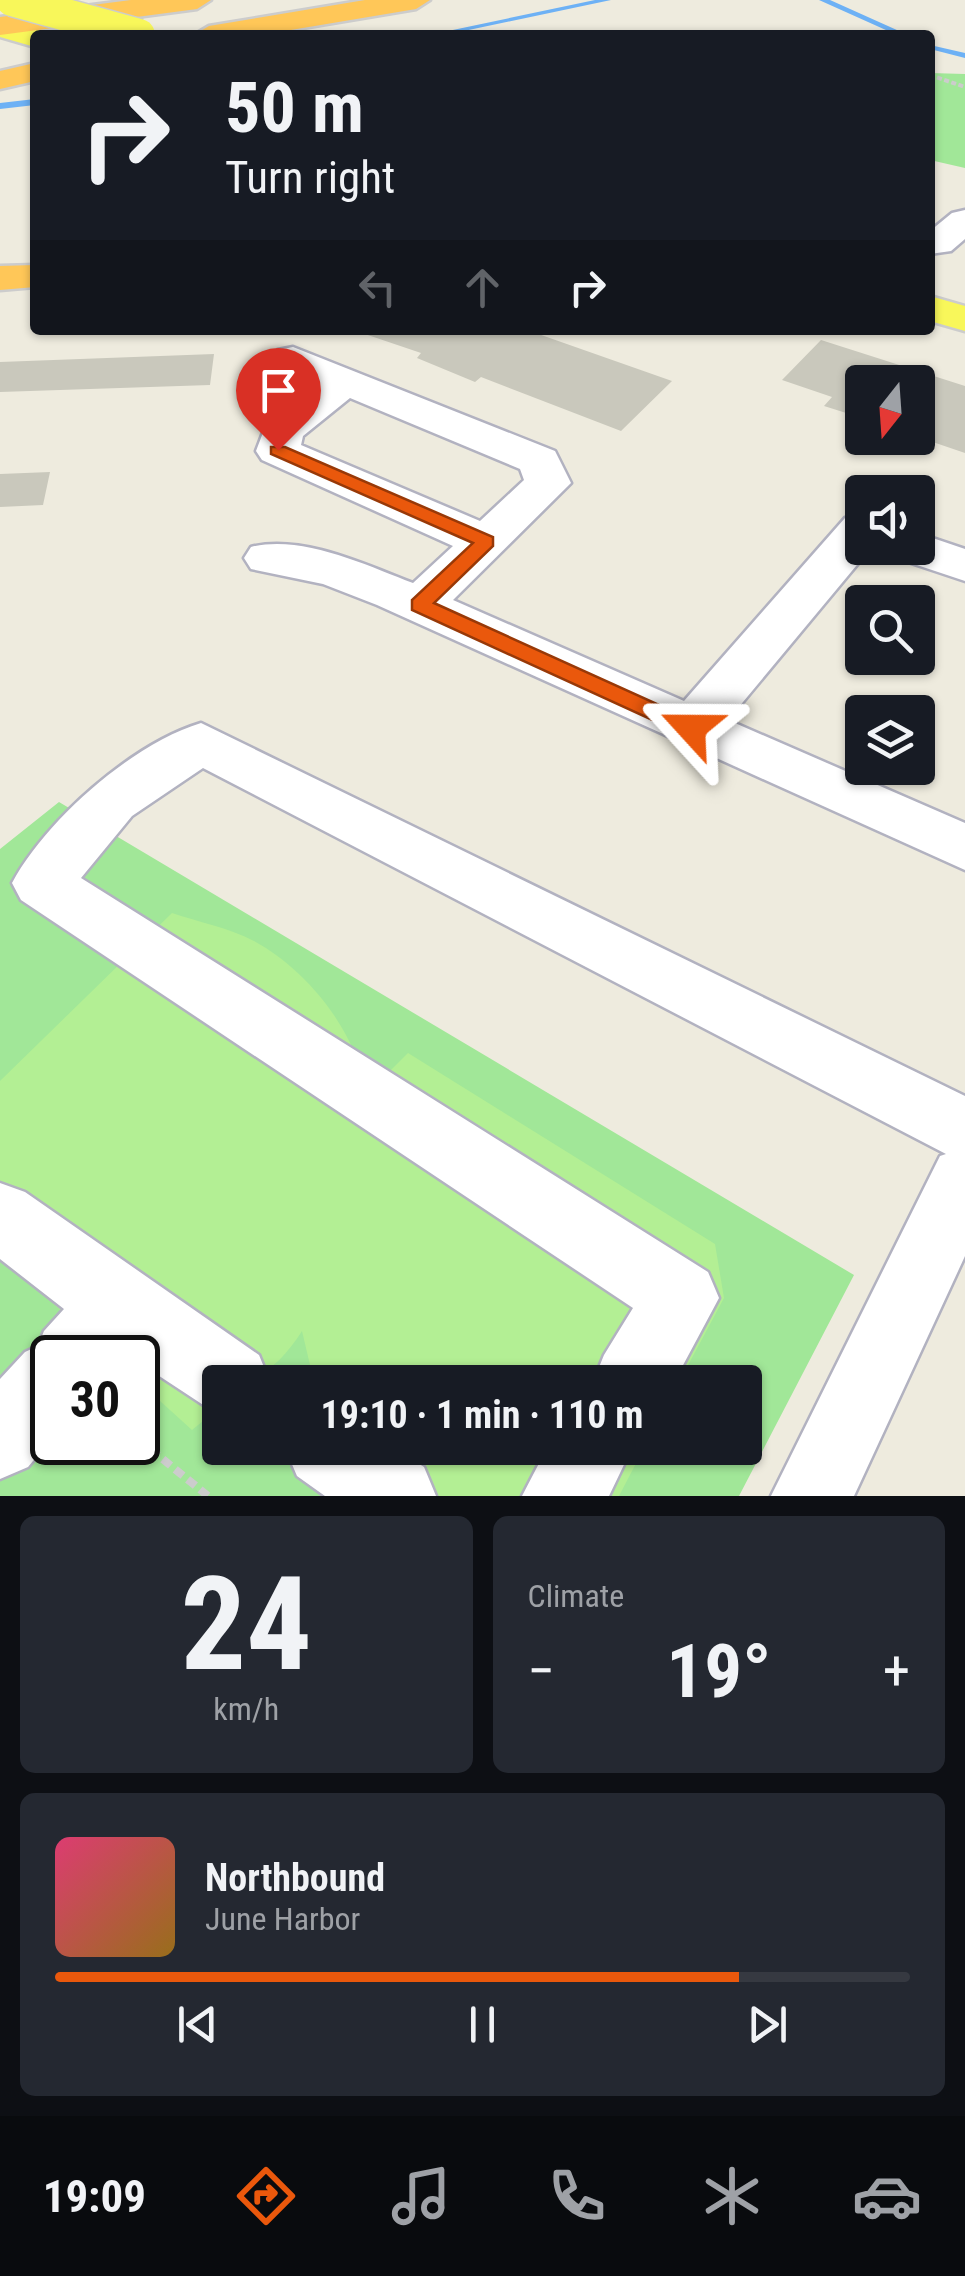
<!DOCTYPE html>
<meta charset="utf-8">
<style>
body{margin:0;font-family:"Roboto Condensed",sans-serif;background:#242831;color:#f1f3f6;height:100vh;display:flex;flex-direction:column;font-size:38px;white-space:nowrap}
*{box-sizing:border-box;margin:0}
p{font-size:32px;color:#9ea1a6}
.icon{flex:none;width:55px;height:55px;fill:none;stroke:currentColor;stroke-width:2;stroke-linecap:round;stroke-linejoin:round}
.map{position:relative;height:1496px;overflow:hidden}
.side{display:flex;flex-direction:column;gap:20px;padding:20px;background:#0d0f14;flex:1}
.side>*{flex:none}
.top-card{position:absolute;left:30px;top:30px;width:905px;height:305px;border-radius:10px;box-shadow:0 2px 8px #0004;background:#171b24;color:#f1f3f6;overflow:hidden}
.needle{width:65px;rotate:197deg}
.tools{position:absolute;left:845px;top:365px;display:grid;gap:20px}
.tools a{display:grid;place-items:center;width:90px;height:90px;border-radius:10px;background:#171b24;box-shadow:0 2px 8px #0004;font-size:50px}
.speed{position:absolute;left:30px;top:1335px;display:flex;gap:20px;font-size:50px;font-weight:700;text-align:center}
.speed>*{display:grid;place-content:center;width:130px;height:130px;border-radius:50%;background:#171b24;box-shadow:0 2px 8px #0004;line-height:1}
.speed .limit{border:5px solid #111;border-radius:15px;background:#fff;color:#111}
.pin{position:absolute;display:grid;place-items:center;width:85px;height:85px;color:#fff;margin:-102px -42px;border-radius:50% 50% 50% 0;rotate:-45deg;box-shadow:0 0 10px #0007}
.pin .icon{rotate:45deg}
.me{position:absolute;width:110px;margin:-55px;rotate:294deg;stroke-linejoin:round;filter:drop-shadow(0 0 8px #0008)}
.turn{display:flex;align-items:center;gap:35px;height:210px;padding:0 30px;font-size:45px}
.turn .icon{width:130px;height:130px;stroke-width:2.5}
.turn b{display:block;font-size:70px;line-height:85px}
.lanes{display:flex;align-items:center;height:95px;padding:0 30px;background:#0003;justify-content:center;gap:50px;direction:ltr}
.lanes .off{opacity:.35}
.big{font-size:75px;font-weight:700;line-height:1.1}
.side .widget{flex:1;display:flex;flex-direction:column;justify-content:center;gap:15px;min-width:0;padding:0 35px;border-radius:15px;background:#242831}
.side .dial{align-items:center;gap:0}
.dial b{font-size:130px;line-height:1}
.song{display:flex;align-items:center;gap:30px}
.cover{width:120px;height:120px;border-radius:15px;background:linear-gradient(135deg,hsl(340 70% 55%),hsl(40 70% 35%))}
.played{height:10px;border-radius:5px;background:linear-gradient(90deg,#ea580c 80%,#363941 80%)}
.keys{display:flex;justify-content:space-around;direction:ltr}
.heat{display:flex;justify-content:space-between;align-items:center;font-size:55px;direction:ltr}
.side .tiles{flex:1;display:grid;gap:20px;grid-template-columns:1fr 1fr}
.widget:last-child{grid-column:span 2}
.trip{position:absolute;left:202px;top:1365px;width:560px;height:100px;border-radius:10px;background:#171b24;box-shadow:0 2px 8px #0004;font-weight:700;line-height:100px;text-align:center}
.dock{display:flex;height:160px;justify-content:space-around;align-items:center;background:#090b0e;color:#9ea1a6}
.dock .icon{width:70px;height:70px}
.dock .on{color:#ea580c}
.dock b{font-size:45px;color:#f1f3f6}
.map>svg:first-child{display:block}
.green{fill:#a1e798;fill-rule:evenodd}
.pitch{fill:#b3ef94}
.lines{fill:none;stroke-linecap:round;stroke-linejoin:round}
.stream{fill:#6db1f5;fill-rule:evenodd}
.building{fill:#c9c8bc}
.minor-casing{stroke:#b2b2c0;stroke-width:5}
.major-casing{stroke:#ccc;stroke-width:5}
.highway-casing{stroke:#ccc;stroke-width:5}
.path-far1{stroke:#ccc;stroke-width:4;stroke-dasharray:5 2.5;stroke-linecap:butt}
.path{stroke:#ccc;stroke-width:8;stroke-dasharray:10 6;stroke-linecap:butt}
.minor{fill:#fff;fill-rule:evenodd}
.major{fill:#f8f75a;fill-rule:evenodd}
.highway{fill:#ffc758;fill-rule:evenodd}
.major-bridge-casing{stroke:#ccc;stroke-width:35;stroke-linecap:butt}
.major-bridge{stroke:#f8f75a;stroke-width:32}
.route{fill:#ea580c;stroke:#983908;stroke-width:2.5}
</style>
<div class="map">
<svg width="965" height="1496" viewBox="0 0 965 1496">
<rect width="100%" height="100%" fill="#eeebde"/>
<path class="green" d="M930,73L965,74V168L930,160Z
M59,802L854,1275L739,1496H0V849ZM52,1358H138V1442H52ZM220,1382H745V1448H220Z"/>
<path class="pitch" d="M172,913C198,922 230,928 254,941C310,972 356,1032 367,1094L408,1053L715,1244L724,1298L679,1382H314L302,1331C280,1365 260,1382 220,1382V1407L192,1430L138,1381V1358L112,1357L0,1255V1081Z
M354,1448H644L619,1496H398L373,1477Z"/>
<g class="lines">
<path class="stream" d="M595,0H611L445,35H429Z
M819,0H830L908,35H897Z
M930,45L965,53V58L930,49Z
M35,99V105L0,109V103Z"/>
</g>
<path class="building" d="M353,330H527L672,381L621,431L481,377L475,382L417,358L421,353Z
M821,340L965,386V453L918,437V382H862V418L824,406L832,397L782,380Z
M214,354L210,385L0,392V362Z
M50,472L43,505L0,507V474Z"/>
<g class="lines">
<g class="minor-casing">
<path id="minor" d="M965,210V239L951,251L930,254V231L952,213Z
M293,347L555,451L571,483L453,600L684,701L845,518L862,514V548H871L728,720L965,823V870L377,605L323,584L251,569L244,558L251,547C301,534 366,565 413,583L453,546L262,460L256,451L267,422L316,384L278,368L272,359L278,350ZM350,398L520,469L524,480L480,521L301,445L303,436Z
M918,533L965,549V581L899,559L892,548H918Z
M201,723L965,1096V1256L854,1496H771L940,1156L946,1154L203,768L132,816L81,878L708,1272L719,1298L674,1382H593L604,1355L633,1308L21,900L12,883C46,820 132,744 201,723Z
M0,1183L25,1192L259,1355L270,1382H220V1416L138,1362V1358L125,1353L121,1358H52V1438L28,1467L0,1479V1379L25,1352L38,1346L44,1331L64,1309L0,1259Z
M285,1448H394L424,1467L436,1496H325L297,1476Z
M547,1448H632L609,1496H522Z"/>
</g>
<g class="major-casing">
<path id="major" d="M0,19L46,32L48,35H35V47L0,37Z
M930,296L965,306V331L930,321Z"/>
</g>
<g class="highway-casing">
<path id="highway" d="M131,0H211L197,9L0,35V17Z
M365,0H430L416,9L261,35H194L209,26Z
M35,63V81L0,89V71Z
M35,265V287L0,290V266Z"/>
</g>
<path class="path-far1" d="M930,75L965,87"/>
<path class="path" d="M138,1439L208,1496"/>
<use href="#minor" class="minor"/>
<use href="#major" class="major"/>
<use href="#highway" class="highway"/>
<g class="major-bridge-casing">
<path id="major-bridge" d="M12,0L139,35"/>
</g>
<use href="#major-bridge" class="major-bridge"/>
</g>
<path class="route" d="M271,447H285L493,537V546L434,603L699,723V734H683L412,610V600L473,543L271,454Z"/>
</svg>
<div class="tools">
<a><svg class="needle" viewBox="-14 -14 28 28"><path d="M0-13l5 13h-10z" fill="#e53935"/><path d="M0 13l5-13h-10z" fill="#9ea1a6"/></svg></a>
<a><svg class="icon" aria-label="sound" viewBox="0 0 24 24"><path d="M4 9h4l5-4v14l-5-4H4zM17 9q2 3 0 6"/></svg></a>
<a><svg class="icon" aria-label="search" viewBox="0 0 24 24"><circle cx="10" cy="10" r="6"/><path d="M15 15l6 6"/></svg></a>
<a><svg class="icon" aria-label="layers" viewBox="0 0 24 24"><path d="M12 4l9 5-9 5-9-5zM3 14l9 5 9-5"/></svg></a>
</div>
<div class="speed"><div class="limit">30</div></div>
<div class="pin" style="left:278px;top:450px;background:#d93025"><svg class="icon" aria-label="arrive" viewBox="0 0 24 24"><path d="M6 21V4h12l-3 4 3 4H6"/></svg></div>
<svg class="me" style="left:691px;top:728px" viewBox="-20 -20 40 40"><path d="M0-17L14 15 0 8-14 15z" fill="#ea580c" stroke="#fff" stroke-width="4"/></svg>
<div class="trip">19:10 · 1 min · 110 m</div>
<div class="top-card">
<div class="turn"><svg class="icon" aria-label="right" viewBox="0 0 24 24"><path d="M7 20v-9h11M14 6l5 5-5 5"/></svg><div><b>50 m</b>Turn right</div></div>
<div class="lanes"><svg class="icon off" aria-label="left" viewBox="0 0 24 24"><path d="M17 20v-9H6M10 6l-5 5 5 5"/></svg><svg class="icon off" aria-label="ahead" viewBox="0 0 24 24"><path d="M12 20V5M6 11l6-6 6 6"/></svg><svg class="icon" aria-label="right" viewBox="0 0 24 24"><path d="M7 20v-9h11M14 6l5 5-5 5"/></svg></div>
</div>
</div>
<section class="side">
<div class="tiles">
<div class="widget dial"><b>24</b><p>km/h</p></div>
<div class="widget"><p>Climate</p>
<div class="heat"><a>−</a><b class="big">19°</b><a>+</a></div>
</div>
<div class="widget">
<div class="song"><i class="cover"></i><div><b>Northbound</b><p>June Harbor</p></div></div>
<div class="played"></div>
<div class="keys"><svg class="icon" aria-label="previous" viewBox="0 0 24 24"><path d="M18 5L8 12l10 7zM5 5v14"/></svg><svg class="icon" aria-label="pause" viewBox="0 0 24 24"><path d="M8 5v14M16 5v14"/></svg><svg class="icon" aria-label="next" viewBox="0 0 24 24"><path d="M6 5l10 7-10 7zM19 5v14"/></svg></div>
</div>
</div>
</section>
<nav class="dock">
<b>19:09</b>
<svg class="icon on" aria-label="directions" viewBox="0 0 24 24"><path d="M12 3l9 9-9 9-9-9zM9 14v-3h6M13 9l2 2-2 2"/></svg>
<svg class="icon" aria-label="music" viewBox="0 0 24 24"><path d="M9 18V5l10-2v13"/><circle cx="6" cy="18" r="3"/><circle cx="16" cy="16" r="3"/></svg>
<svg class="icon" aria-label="phone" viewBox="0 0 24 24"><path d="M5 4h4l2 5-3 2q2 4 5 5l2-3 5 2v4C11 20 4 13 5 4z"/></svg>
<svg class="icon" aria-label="climate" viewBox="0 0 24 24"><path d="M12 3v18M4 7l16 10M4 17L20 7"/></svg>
<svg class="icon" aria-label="car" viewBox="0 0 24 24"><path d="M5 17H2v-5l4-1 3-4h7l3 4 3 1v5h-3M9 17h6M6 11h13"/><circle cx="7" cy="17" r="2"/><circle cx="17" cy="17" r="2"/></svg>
</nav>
